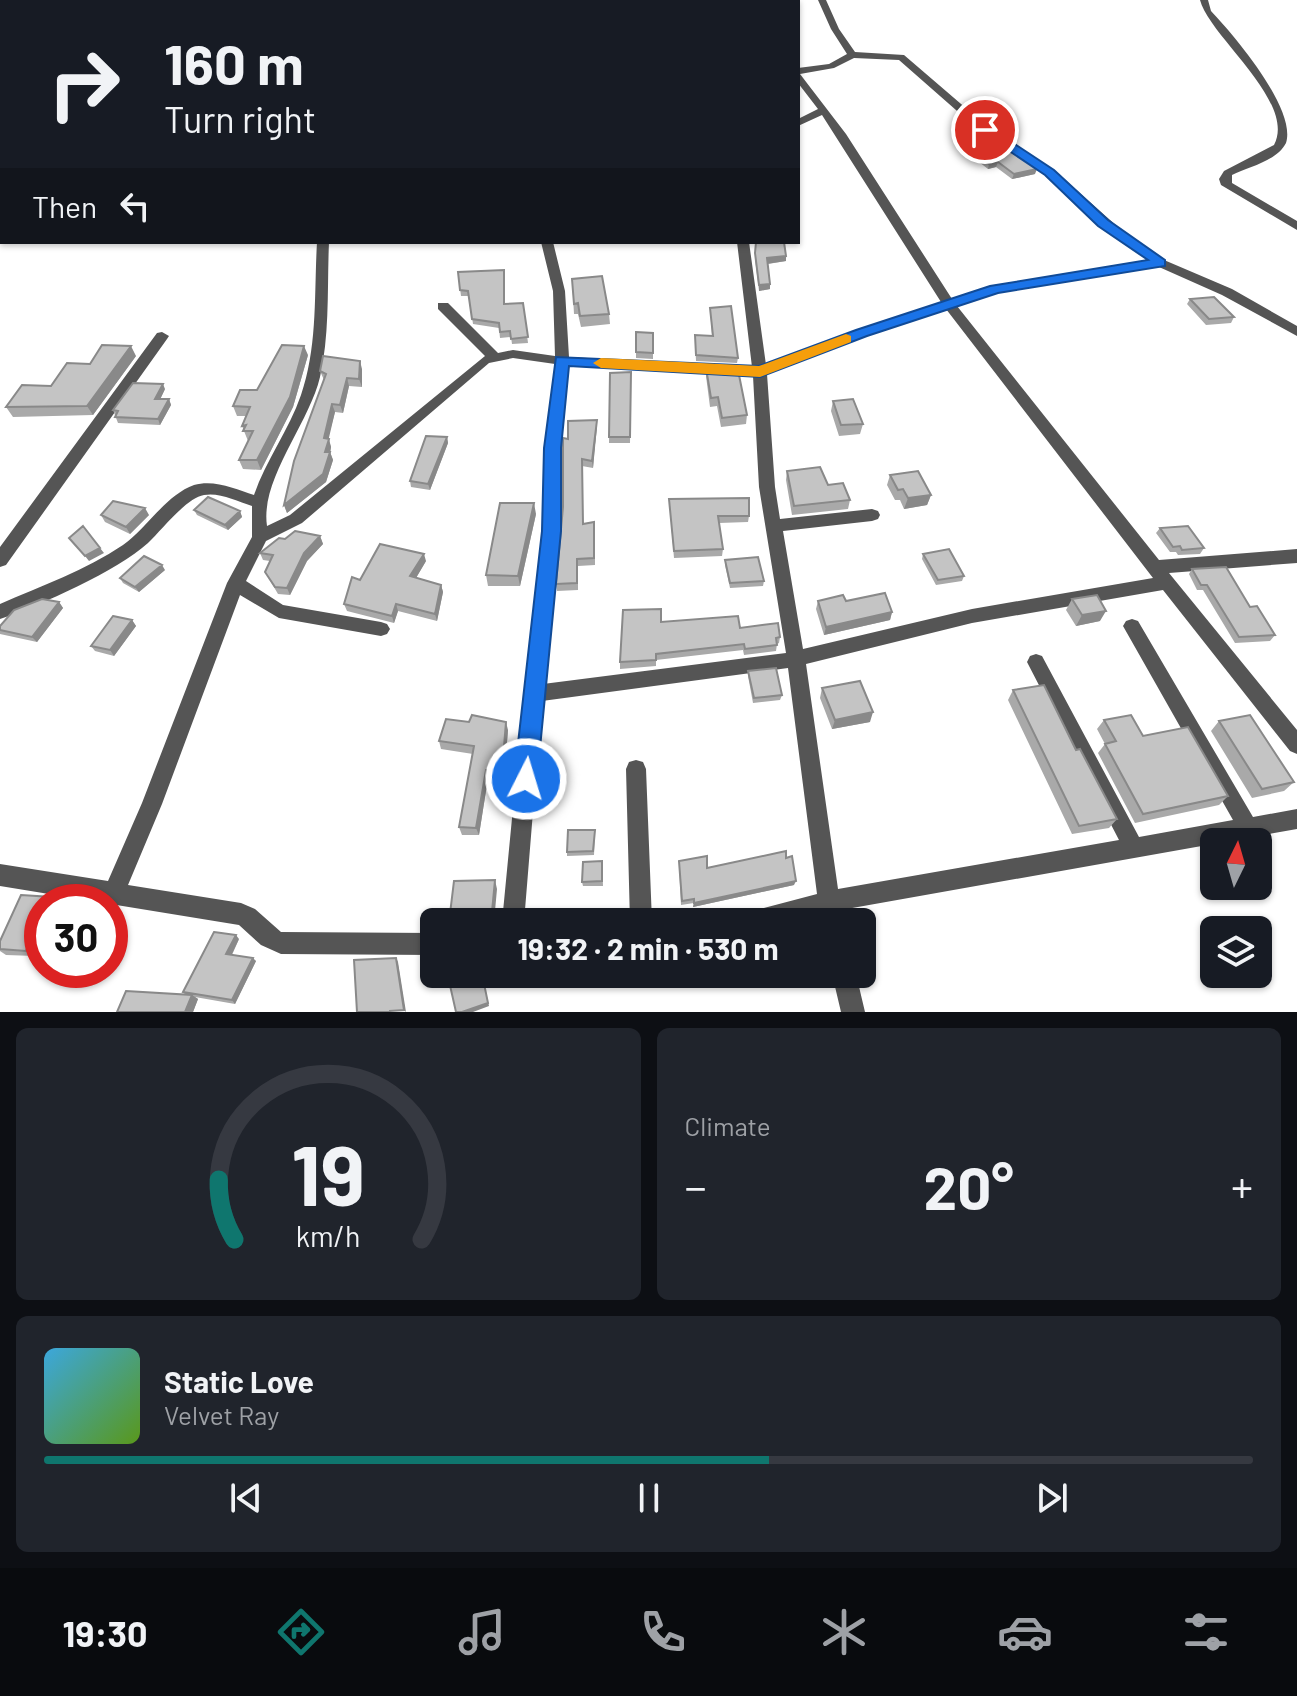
<!DOCTYPE html>
<meta charset="utf-8">
<style>
body{margin:0;font-family:Barlow,sans-serif;background:#20242c;color:#f1f3f6;height:100vh;display:flex;flex-direction:column;font-size:30px;white-space:nowrap}
*{box-sizing:border-box;margin:0}
p{font-size:26px;color:#9ea1a6}
.icon{flex:none;width:44px;height:44px;fill:none;stroke:currentColor;stroke-width:2;stroke-linecap:round;stroke-linejoin:round}
.map{position:relative;height:1012px;overflow:hidden}
.drawer{display:flex;flex-direction:column;gap:16px;padding:16px;background:#0d0f14;flex:1}
.drawer>*{flex:none}
.guide{position:absolute;left:0px;top:0px;width:800px;height:244px;box-shadow:0 2px 6px #0004;background:#171b24;color:#f1f3f6;overflow:hidden}
.needle{width:52px;rotate:5deg}
.tools{position:absolute;left:1200px;top:828px;display:grid;gap:16px}
.tools a{display:grid;place-items:center;width:72px;height:72px;border-radius:12px;background:#171b24;box-shadow:0 2px 6px #0004;font-size:40px}
.speed{position:absolute;left:24px;top:884px;display:flex;gap:16px;font-size:40px;font-weight:700;text-align:center}
.speed>*{display:grid;place-content:center;width:104px;height:104px;border-radius:50%;background:#171b24;box-shadow:0 2px 6px #0004;line-height:1}
.speed .limit{border:12px solid #d22;background:#fff;color:#111}
.pin{position:absolute;display:grid;place-items:center;width:68px;height:68px;color:#fff;margin:-34px;border:4px solid #fff;border-radius:50%;box-shadow:0 2px 8px #0007}
.me{position:absolute;width:88px;margin:-44px;rotate:5deg;stroke-linejoin:round;filter:drop-shadow(0 0 6px #0008)}
.turn{display:flex;align-items:center;gap:28px;height:168px;padding:0 32px;font-size:36px}
.turn .icon{width:104px;height:104px;stroke-width:2.5}
.turn b{display:block;font-size:56px;line-height:68px}
.then{display:flex;align-items:center;height:76px;padding:0 32px;background:#0003;gap:16px;font-size:30px}
.big{font-size:60px;font-weight:700;line-height:1.1}
.drawer .card{flex:1;display:flex;flex-direction:column;justify-content:center;gap:12px;min-width:0;padding:0 28px;border-radius:12px;background:#20242c}
.drawer .dial{align-items:center;gap:0}
.dial svg{height:208px;overflow:visible;fill:none;stroke:#363941;stroke-width:7;stroke-linecap:round;text-anchor:middle}
.dial text{fill:#f1f3f6;stroke:none}
.song{display:flex;align-items:center;gap:24px}
.cover{width:96px;height:96px;border-radius:12px;background:linear-gradient(135deg,hsl(200 70% 55%),hsl(90 70% 35%))}
.played{height:8px;border-radius:4px;background:linear-gradient(90deg,#0f766e 60%,#363941 60%)}
.keys{display:flex;justify-content:space-around;direction:ltr}
.heat{display:flex;justify-content:space-between;align-items:center;font-size:44px;direction:ltr}
.drawer .tiles{flex:1;display:grid;gap:16px;grid-template-columns:1fr 1fr}
.card:last-child{grid-column:span 2}
.trip{position:absolute;left:420px;top:908px;width:456px;height:80px;border-radius:12px;background:#171b24;box-shadow:0 2px 6px #0004;font-weight:700;line-height:80px;text-align:center}
.tabs{display:flex;height:128px;justify-content:space-around;align-items:center;background:#090b0e;color:#9ea1a6}
.tabs .icon{width:56px;height:56px}
.tabs .current{color:#0f766e}
.tabs b{font-size:36px;color:#f1f3f6}
.map>svg:first-child{display:block}
.lines{fill:none;stroke-linecap:round;stroke-linejoin:round}
.street{fill:#555;fill-rule:evenodd}
.wall{fill:#a9a9a9}
.shaded-wall{fill:#898989}
.building{fill:#c4c4c4;stroke:#898989;stroke-width:2}
.route{fill:#1a73e8;stroke:#114b97;stroke-width:2}
.slow{fill:#f59e0b}
</style>
<div class="map">
<svg width="1297" height="1012" viewBox="0 0 1297 1012">
<rect width="100%" height="100%" fill="#fff"/>
<g class="lines">
<path class="street" d="M271,0H281L270,2Z
M818,0H826L839,29L855,52L904,55L989,128L1054,170L1119,228L1164,260L1232,289L1297,326V336L1222,295L1159,267L997,292L957,306L1159,560L1297,549V563L1169,573L1297,730V754L1290,751L1163,590L972,623L806,664L838,889L1119,840L1027,662L1030,656L1036,654L1042,656L1139,837L1233,820L1123,626L1126,621L1132,619L1138,621L1253,817L1297,809V829L841,910L843,922H821L820,915L794,922H741L744,914L752,911L817,894L788,668L542,701L524,922H502L524,694L544,531V448L555,364L513,358L489,363L302,523L266,541L246,581L283,605L381,622L387,624L390,629L387,634L381,636L279,618L240,595L162,804L128,885L241,903L255,909L281,932L434,933V955L281,954L261,945L239,925L0,886V864L108,881L142,803L227,583L252,537V506C237,501 219,492 204,495C186,498 161,531 148,543C117,571 41,605 0,619V604C41,586 86,570 123,545C147,528 166,495 194,485C214,479 236,489 254,495C266,460 289,430 301,395C318,346 314,293 317,242H329C327,287 330,333 320,377C309,424 260,479 267,526L290,515L485,356L438,309V303H448L498,353L513,350L555,356L553,291L541,242H553L565,291L569,357L752,367L737,242H749L766,365L856,330L941,302L822,115L798,126V119L818,109L798,83V68L829,64L847,54L831,29ZM854,58L899,60L981,132L1046,174L1111,234L1149,261L995,285L952,299L846,134L800,74L834,68ZM946,309L1153,578L972,609L803,649L783,531L872,521L878,519L880,515L878,511L872,509L780,519L775,487L767,374L866,336ZM568,366L753,376L759,487L786,653L543,684L560,531V448Z
M1200,0H1208L1211,11C1233,34 1297,109 1286,143C1277,161 1248,167 1232,175V183L1297,221V230L1221,185L1219,179L1224,171L1274,145C1297,102 1209,36 1200,0Z
M0,120H2L0,127Z
M162,332L169,336L167,339L6,565L0,567V547L157,333Z
M636,760L643,762L646,769L652,922H630L626,769L629,762Z
M511,974H568L564,982C548,989 531,990 515,982Z
M832,974H856L865,1012H841Z"/>
</g>
<path class="wall" d="M966,146L1035,174L1012,179L996,167L988,169L965,151Z
M755,242L786,256V261L768,264L770,284V289L759,291L755,259Z
M458,272L505,275V304L523,303L528,343L512,344L511,337L500,338L499,328L473,324L469,296H461Z
M572,279L609,314L610,324L581,327L578,314H574Z
M1190,299L1234,317L1231,323L1206,325L1187,304Z
M710,308L738,358L737,363L696,361L695,341L712,336Z
M636,332L653,333V359L636,358Z
M308,355L293,407L261,470L243,469L239,460L248,441L242,426L246,416H237L233,406Z
M136,356L93,415L13,417L6,407L51,386L90,364Z
M706,368L747,415L746,424L721,427L717,406L710,407L706,376Z
M362,369V387L349,386L343,413L335,412L328,438L331,447L330,452L333,460L326,482L287,513L284,505L324,380L320,371Z
M631,372L630,443H609L610,373Z
M165,389L160,399H169L171,405L160,425L118,423L113,410Z
M833,401L863,424L860,434L839,436L831,411Z
M597,420L593,468L582,466L583,524L595,529V565L578,566V590L557,591L556,584L563,507Z
M447,437L448,443L430,490L411,487L410,481Z
M787,471L828,485L850,500L848,509L792,515L786,480Z
M890,475L931,495L927,505L904,509L900,500H895L887,485Z
M669,499L749,516L748,522L719,523L723,549L722,556L674,558Z
M194,510L240,511L242,517L228,530L197,515Z
M536,514L520,586H488L486,575Z
M101,515H149L130,534L105,522Z
M1160,528L1204,548L1200,554L1178,555L1176,552H1170L1156,533Z
M320,536L323,544L307,561L290,595L278,594L265,572L270,561L263,560L260,553L285,539Z
M923,554L964,576L962,581L936,585L922,559Z
M725,560L764,581L763,586L730,588L725,565Z
M426,561L416,578L441,585L443,592L437,621L398,611L394,623L347,611L344,604L360,580Z
M1192,569L1250,607L1275,635L1270,641L1235,643L1203,590H1197L1189,574Z
M165,570L139,592L123,583L120,578Z
M1072,599L1100,621L1076,626L1066,610Z
M818,601L892,612L890,620L824,635L816,609Z
M59,602L63,608L37,642L0,634V626Z
M132,620L136,626L114,656L95,651L91,646Z
M661,622L740,628L780,637L779,643L777,644L776,651L744,655L743,650L656,660V666L620,669V662Z
M748,671L782,695L780,700L753,703L748,676Z
M822,688L870,722L832,729L820,698Z
M1013,690L1076,750L1117,819L1109,828L1072,834L1008,700Z
M1104,720L1143,736L1228,796L1219,805L1135,823L1098,753L1105,744L1097,729Z
M1219,721L1294,782L1284,791L1252,798L1211,731Z
M508,730L504,779L488,778L479,835H462L459,827L473,754L441,749L439,741Z
M595,834L594,855L567,856V852Z
M786,858L794,885L693,907L694,903L681,905L679,865L707,868Z
M602,861L603,886H583L582,882Z
M42,902V940L35,956L6,955L0,951V941Z
M239,939L232,955L256,961L235,1004L195,997L198,999L193,1012H117L185,994L183,992Z"/>
<path class="shaded-wall" d="M998,162L996,167L988,169L989,164Z
M1037,169L1035,174L1012,179L1014,174Z
M786,256V261L766,264L767,258Z
M770,284V289L759,291V285Z
M131,346L136,356L93,415L87,406Z
M304,346L308,355L293,407L261,470L257,460Z
M360,361L362,369V387L359,379Z
M347,378L349,386L343,413L340,405Z
M163,384L165,389L158,404L155,399Z
M169,399L171,405L160,425L158,419Z
M332,404L335,412L327,446L329,439L331,447L330,454V452L333,460L326,482L287,513L284,505L325,452L324,438Z
M597,420V427L593,468L592,461Z
M447,437L448,443L430,490L428,484Z
M931,495L927,505L904,509L908,498Z
M534,503L536,514L520,586L518,576Z
M145,508L149,515L130,534L126,527Z
M240,511L242,517L228,530L225,525Z
M320,536L323,544L307,561L290,595L287,588L304,553Z
M100,548L104,553L89,561L85,556Z
M424,554L426,561L413,583L410,576Z
M162,565L165,570L139,592L135,587Z
M441,585L443,592L437,621L435,614Z
M59,602L63,608L37,642L32,637Z
M396,604L398,611L394,623L392,616Z
M1106,611L1100,621L1076,626L1082,615Z
M892,612L890,620L824,635L826,627Z
M132,620L136,626L114,656L110,650Z
M873,712L870,722L832,729L835,720Z
M506,722L508,730L504,779L502,771Z
M486,770L488,778L479,835L476,828Z
M495,880L497,889L494,922H491Z
M796,881L794,885L693,907L694,903Z
M34,932L42,938L35,956L26,951Z
M236,935L239,939L230,958L226,954Z
M253,958L256,961L235,1004L232,1000Z
M396,958L398,962L406,1012L404,1010Z
M482,974L489,1006L473,1012H462Z
M192,995L198,999L193,1012H185Z"/>
<path class="building" d="M996,140L1037,169L1014,174L998,162L989,164L966,146Z
M756,242H784L786,256L767,258L770,284L759,285L755,253Z
M504,270V304L523,303L528,337L511,339L510,331L500,332L499,323L472,319L468,291L460,290L458,272Z
M602,276L609,314L580,316L578,303L574,304L572,279Z
M1214,297L1234,317L1209,319L1190,299Z
M731,306L738,358L696,355L695,335L713,336L710,308Z
M636,332L653,333V353L636,352Z
M102,345L131,346L87,406L6,407L22,385L51,386L67,363L90,364Z
M282,345L304,346L290,397L257,460H239L253,431H243L246,425L242,426L250,407L233,406L240,390H257Z
M323,356L360,361L359,379L347,378L340,405L332,404L324,438L329,439L325,452H330L323,474L284,505L294,461L326,374L320,371Z
M706,368L738,370L747,415L722,418L718,397L711,398Z
M631,372L630,437H609L610,373Z
M133,383L163,384L155,399H169L158,419L115,417L118,411L113,410Z
M853,399L863,424L841,425L833,401Z
M597,420L592,461L582,459L583,524L594,522V558L577,559V583L556,584L563,507V438L568,439V421Z
M426,436L447,437L428,484L410,481Z
M820,467L828,485L843,483L850,500L794,506L787,471Z
M918,471L931,495L908,498L903,489L898,490L890,475Z
M208,497L240,511L225,525L194,510Z
M749,498V516H718L723,549L674,551L669,499Z
M113,501L145,508L126,527L101,515Z
M500,503H534L518,576L486,575Z
M83,526L100,548L85,556L69,538Z
M1188,526L1204,548L1182,550L1180,546L1173,547L1160,528Z
M295,531L320,536L304,553L287,588L275,587L265,572L273,555L260,553L279,538L285,539Z
M380,544L424,554L410,576L441,585L435,614L396,604L392,616L344,604L352,577L360,580Z
M949,549L964,576L938,580L923,554Z
M144,556L162,565L135,587L120,578Z
M758,557L764,581L730,583L725,560Z
M1226,567L1250,607L1257,606L1275,635L1239,637L1207,585H1201L1192,569Z
M885,593L892,612L826,627L818,601L843,595L846,601Z
M1097,595L1106,611L1082,615L1072,599Z
M42,599L59,602L32,637L0,630V626L14,610Z
M661,609V622L738,616L740,628L778,623L780,637L776,638L777,645L745,649L744,644L656,654V660L620,662L623,610Z
M113,616L132,620L110,650L91,646Z
M776,668L782,695L754,698L748,671Z
M860,681L873,712L835,720L822,688Z
M1044,685L1076,750L1080,749L1117,819L1079,826L1013,690Z
M472,715L506,722L502,771L486,770L476,828L459,827L474,746L439,741L446,719L469,722Z
M1131,715L1143,736L1188,727L1228,796L1143,814L1105,744L1116,741L1104,720Z
M1250,715L1294,782L1262,789L1219,721Z
M568,830H595L593,851L567,852Z
M786,851V858L792,856L796,881L694,903V899L682,901L679,861L707,856V868Z
M602,861V881L582,882L583,862Z
M495,880L491,922H449L454,881Z
M21,895L99,900L98,902H42V932H34L26,951L0,949V941Z
M214,932L236,935L226,954L253,958L232,1000L183,992Z
M396,958L404,1010L390,1011V1012H357L354,960Z
M468,974H482L488,1003L462,1012H456L449,981Z
M126,991L192,995L185,1012H117Z"/>
<path class="route" d="M981,127H989L1054,170L1108,220L1165,260V266L998,293L867,336L760,377L569,366L561,448V531L537,779L534,787L526,790L517,787L514,779L542,531L544,448L556,357L759,366L856,330L990,286L1148,260L1098,226L1045,175L981,132Z"/>
<path class="slow" d="M846,334L851,336V342L760,377L601,368L593,363L601,358L759,366Z"/>
</svg>
<div class="tools">
<a><svg class="needle" viewBox="-14 -14 28 28"><path d="M0-13l5 13h-10z" fill="#e53935"/><path d="M0 13l5-13h-10z" fill="#9ea1a6"/></svg></a>
<a><svg class="icon" aria-label="layers" viewBox="0 0 24 24"><path d="M12 4l9 5-9 5-9-5zM3 14l9 5 9-5"/></svg></a>
</div>
<div class="speed"><div class="limit">30</div></div>
<div class="pin" style="left:985px;top:130px;background:#d93025"><svg class="icon" aria-label="arrive" viewBox="0 0 24 24"><path d="M6 21V4h12l-3 4 3 4H6"/></svg></div>
<svg class="me" style="left:526px;top:779px" viewBox="-20 -20 40 40"><circle r="17" fill="#1a73e8" stroke="#fff" stroke-width="3"/><path d="M0-11L8 9 0 5-8 9z" fill="#fff"/></svg>
<div class="trip">19:32 · 2 min · 530 m</div>
<div class="guide">
<div class="turn"><svg class="icon" aria-label="right" viewBox="0 0 24 24"><path d="M7 20v-9h11M14 6l5 5-5 5"/></svg><div><b>160 m</b>Turn right</div></div>
<div class="then">Then<svg class="icon" aria-label="left" viewBox="0 0 24 24"><path d="M17 20v-9H6M10 6l-5 5 5 5"/></svg></div>
</div>
</div>
<section class="drawer">
<div class="tiles">
<div class="card dial"><svg viewBox="0 0 100 80">
<path d="M14 69A42 42 0 1 1 86 69"/>
<path d="M14 69A42 42 0 0 1 8 46" stroke="#0f766e"/>
<text x="50" y="56" font-size="32" font-weight="700">19</text>
<text x="50" y="72" font-size="11">km/h</text>
</svg></div>
<div class="card"><p>Climate</p>
<div class="heat"><a>−</a><b class="big">20°</b><a>+</a></div>
</div>
<div class="card">
<div class="song"><i class="cover"></i><div><b>Static Love</b><p>Velvet Ray</p></div></div>
<div class="played"></div>
<div class="keys"><svg class="icon" aria-label="previous" viewBox="0 0 24 24"><path d="M18 5L8 12l10 7zM5 5v14"/></svg><svg class="icon" aria-label="pause" viewBox="0 0 24 24"><path d="M8 5v14M16 5v14"/></svg><svg class="icon" aria-label="next" viewBox="0 0 24 24"><path d="M6 5l10 7-10 7zM19 5v14"/></svg></div>
</div>
</div>
</section>
<nav class="tabs">
<b>19:30</b>
<svg class="icon current" aria-label="directions" viewBox="0 0 24 24"><path d="M12 3l9 9-9 9-9-9zM9 14v-3h6M13 9l2 2-2 2"/></svg>
<svg class="icon" aria-label="music" viewBox="0 0 24 24"><path d="M9 18V5l10-2v13"/><circle cx="6" cy="18" r="3"/><circle cx="16" cy="16" r="3"/></svg>
<svg class="icon" aria-label="phone" viewBox="0 0 24 24"><path d="M5 4h4l2 5-3 2q2 4 5 5l2-3 5 2v4C11 20 4 13 5 4z"/></svg>
<svg class="icon" aria-label="climate" viewBox="0 0 24 24"><path d="M12 3v18M4 7l16 10M4 17L20 7"/></svg>
<svg class="icon" aria-label="car" viewBox="0 0 24 24"><path d="M5 17H2v-5l4-1 3-4h7l3 4 3 1v5h-3M9 17h6M6 11h13"/><circle cx="7" cy="17" r="2"/><circle cx="17" cy="17" r="2"/></svg>
<svg class="icon" aria-label="filters" viewBox="0 0 24 24"><path d="M4 7h16M4 17h16"/><circle cx="9" cy="7" r="2"/><circle cx="15" cy="17" r="2"/></svg>
</nav>
